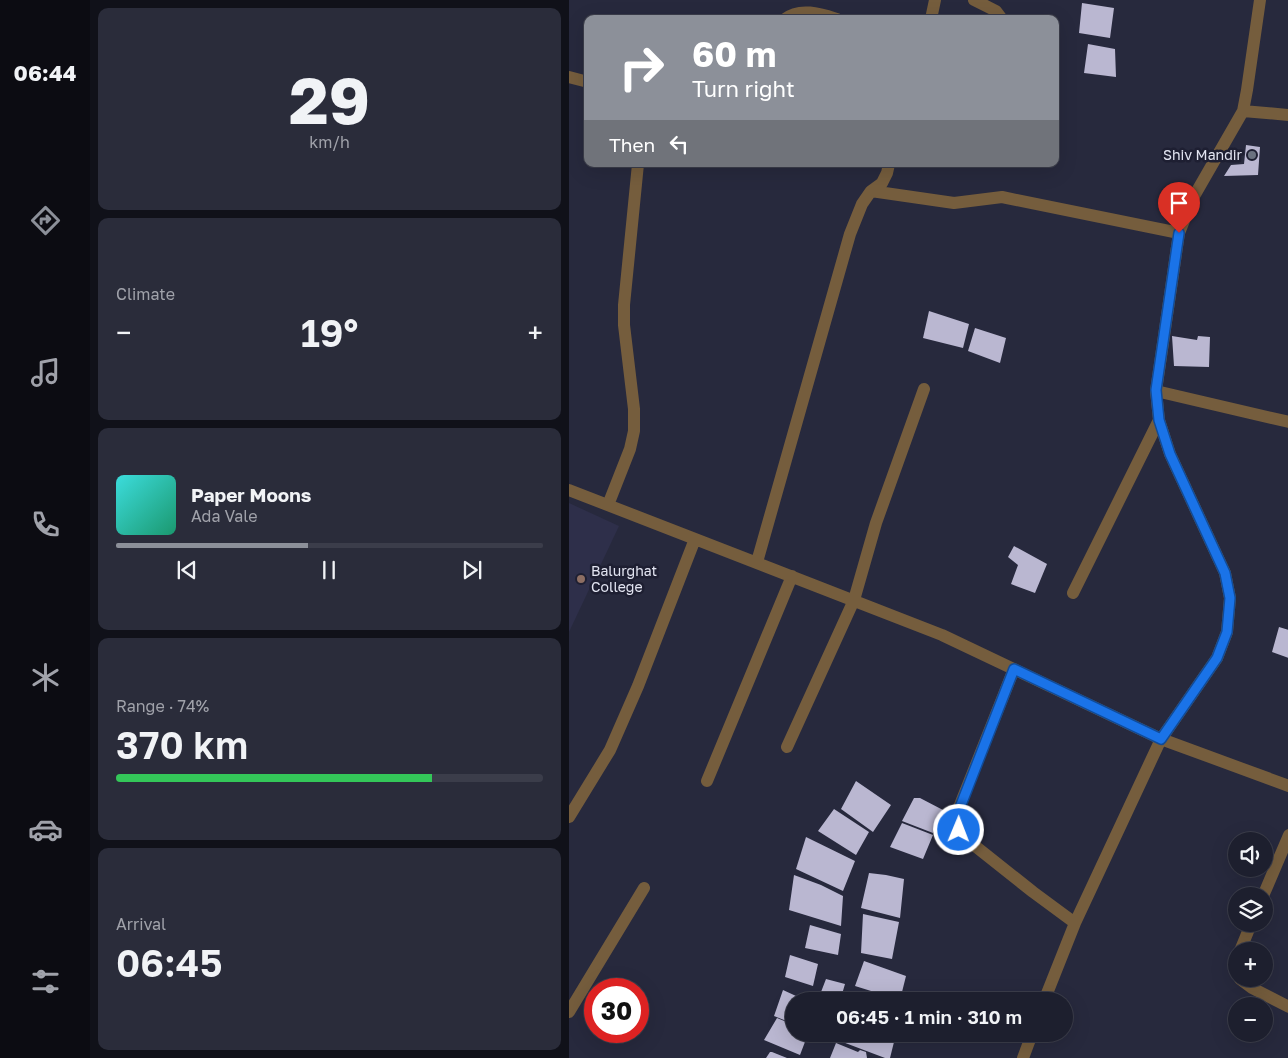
<!DOCTYPE html>
<meta charset="utf-8">
<style>
body{margin:0;font-family:"Golos Text",sans-serif;background:#2a2c3a;color:#f1f3f6;height:100vh;display:flex;flex-direction:column;font-size:19px;white-space:nowrap}
*{box-sizing:border-box;margin:0}
p{font-size:16px;color:#a0a2aa}
.icon{flex:none;width:28px;height:28px;fill:none;stroke:currentColor;stroke-width:2;stroke-linecap:round;stroke-linejoin:round}
.map{position:relative;flex:1;overflow:hidden}
.side{display:flex;flex-direction:column;gap:8px;padding:8px;background:#101119;width:479px}
.side>*{flex:none}
.hud{position:absolute;left:15px;top:15px;width:475px;height:152px;border-radius:10px;box-shadow:0 5px 20px #0002,0 0 0 1px #3b3d4a;background:#8c9099;color:#fff;overflow:hidden}
.fabs{position:absolute;left:659px;top:832px;display:grid;gap:10px}
.fabs a{display:grid;place-items:center;width:45px;height:45px;border-radius:50%;background:#1d1f2e;box-shadow:0 5px 20px #0002,0 0 0 1px #3b3d4a;font-size:25px}
.speed{position:absolute;left:15px;top:978px;display:flex;gap:10px;font-size:25px;font-weight:700;text-align:center}
.speed>*{display:grid;place-content:center;width:65px;height:65px;border-radius:50%;background:#1d1f2e;box-shadow:0 5px 20px #0002,0 0 0 1px #3b3d4a;line-height:1}
.speed .limit{border:8px solid #d22;background:#fff;color:#111}
.pin{position:absolute;display:grid;place-items:center;width:42px;height:42px;color:#fff;margin:-51px -21px;border-radius:50% 50% 50% 0;rotate:-45deg;box-shadow:0 0 5px #0007}
.pin .icon{rotate:45deg}
.me{position:absolute;width:55px;margin:-28px;rotate:1deg;stroke-linejoin:round;filter:drop-shadow(0 0 4px #0008)}
.turn{display:flex;align-items:center;gap:18px;height:105px;padding:0 25px;font-size:22px}
.turn .icon{width:65px;height:65px;stroke-width:2.5}
.turn b{display:block;font-size:35px;line-height:42px}
.then{display:flex;align-items:center;height:48px;padding:0 25px;background:#0003;gap:10px;font-size:19px}
.big{font-size:38px;font-weight:600;line-height:1.1}
.side .widget{flex:1;display:flex;flex-direction:column;justify-content:center;gap:8px;min-width:0;padding:0 18px;border-radius:10px;background:#2a2c3a}
.side .dial{align-items:center;gap:0}
.dial b{font-size:65px;line-height:1}
.song{display:flex;align-items:center;gap:15px}
.cover{width:60px;height:60px;border-radius:8px;background:linear-gradient(135deg,hsl(180 70% 55%),hsl(160 70% 35%))}
.played{height:5px;border-radius:2px;background:linear-gradient(90deg,#8c9099 45%,#3b3d4a 45%)}
.keys{display:flex;justify-content:space-around;direction:ltr}
.heat{display:flex;justify-content:space-between;align-items:center;font-size:28px;direction:ltr}
.charge{height:8px;border-radius:4px;background:linear-gradient(90deg,#34c759 74%,#3b3d4a 0)}
.trip{position:absolute;left:216px;top:992px;width:288px;height:50px;border-radius:25px;background:#1d1f2e;box-shadow:0 5px 20px #0002,0 0 0 1px #3b3d4a;font-weight:600;line-height:50px;text-align:center}
main{display:flex;flex:1;min-height:0}
.dock{display:flex;flex-direction:column;width:90px;justify-content:space-around;align-items:center;background:#0c0c12;color:#a0a2aa}
.dock .icon{width:35px;height:35px}
.dock .active{color:#8c9099}
.dock b{font-size:22px;color:#f1f3f6}
.map>svg:first-child{display:block}
.built{fill:#2e2f4a}
.building{fill:#bab7d1}
.lines{fill:none;stroke-linecap:round;stroke-linejoin:round}
.minor{stroke:#755d3d;stroke-width:12}
.route-casing{stroke:#114b97;stroke-width:12}
.route{stroke:#1a73e8;stroke-width:9}
.worship-dot{fill:#6b7280;stroke:#1e1f32;stroke-width:2}
.education-dot{fill:#8d6e63;stroke:#1e1f32;stroke-width:2}
.labels{text-anchor:middle;stroke-width:5;stroke-linejoin:round;paint-order:stroke}
.poi-label{font-size:14px;fill:#e3e5f2;stroke:#1e1f32;text-anchor:end}
</style>
<main>
<nav class="dock">
<b>06:44</b>
<svg class="icon active" aria-label="directions" viewBox="0 0 24 24"><path d="M12 3l9 9-9 9-9-9zM9 14v-3h6M13 9l2 2-2 2"/></svg>
<svg class="icon" aria-label="music" viewBox="0 0 24 24"><path d="M9 18V5l10-2v13"/><circle cx="6" cy="18" r="3"/><circle cx="16" cy="16" r="3"/></svg>
<svg class="icon" aria-label="phone" viewBox="0 0 24 24"><path d="M5 4h4l2 5-3 2q2 4 5 5l2-3 5 2v4C11 20 4 13 5 4z"/></svg>
<svg class="icon" aria-label="climate" viewBox="0 0 24 24"><path d="M12 3v18M4 7l16 10M4 17L20 7"/></svg>
<svg class="icon" aria-label="car" viewBox="0 0 24 24"><path d="M5 17H2v-5l4-1 3-4h7l3 4 3 1v5h-3M9 17h6M6 11h13"/><circle cx="7" cy="17" r="2"/><circle cx="17" cy="17" r="2"/></svg>
<svg class="icon" aria-label="filters" viewBox="0 0 24 24"><path d="M4 7h16M4 17h16"/><circle cx="9" cy="7" r="2"/><circle cx="15" cy="17" r="2"/></svg>
</nav>
<section class="side">
<div class="widget dial"><b>29</b><p>km/h</p></div>
<div class="widget"><p>Climate</p>
<div class="heat"><a>−</a><b class="big">19°</b><a>+</a></div>
</div>
<div class="widget">
<div class="song"><i class="cover"></i><div><b>Paper Moons</b><p>Ada Vale</p></div></div>
<div class="played"></div>
<div class="keys"><svg class="icon" aria-label="previous" viewBox="0 0 24 24"><path d="M18 5L8 12l10 7zM5 5v14"/></svg><svg class="icon" aria-label="pause" viewBox="0 0 24 24"><path d="M8 5v14M16 5v14"/></svg><svg class="icon" aria-label="next" viewBox="0 0 24 24"><path d="M6 5l10 7-10 7zM19 5v14"/></svg></div>
</div>
<div class="widget"><p>Range · 74%</p><b class="big">370 km</b><div class="charge"></div></div>
<div class="widget"><p>Arrival</p><b class="big">06:45</b></div>
</section>
<div class="map">
<svg width="720" height="1058" viewBox="0 0 720 1058">
<rect width="100%" height="100%" fill="#27293d"/>
<path class="built" d="M0,503L50,526L0,632Z"/>
<path class="building" d="M513,3L545,8L541,38L510,33Z
M519,44L546,49L547,77L515,73Z
M677,145L691,147L689,175L655,176L662,165L675,164Z
M360,311L400,324L394,348L354,338Z
M406,328L437,338L431,363L399,351Z
M603,336L628,340L629,336L641,337L640,367L605,366Z
M445,546L478,564L466,593L442,584L449,565L439,557Z
M710,627L720,630V658L703,652Z
M287,781L322,805L304,832L272,809Z
M345,798H351L374,810L375,813L364,833L333,821Z
M265,809L300,832L287,855L249,831Z
M333,823L364,835L354,859L321,847Z
M237,837L286,861L274,891L227,869Z
M300,873L317,875L335,879L331,918L292,908Z
M225,875L252,885L274,896L272,926L220,910Z
M294,914L330,922L323,959L292,953Z
M241,925L272,934L269,955L236,948Z
M221,955L249,964L244,986L216,977Z
M295,961L337,976L331,1000L286,986Z
M257,979L276,984L271,1001H243L247,991L252,992Z
M214,990L238,1001H225V1024L205,1016Z
M208,1018L225,1025V1034H239L231,1055L195,1040Z
M273,1034H327L321,1058H316L271,1041Z
M267,1043L289,1052L291,1050L297,1052L298,1058H261Z
M201,1052H203L218,1058H197Z"/>
<g class="lines">
<path class="minor" d="M405,0L427,11L433,19
M216,19C231,7 252,14 268,19
M362,19L366,0
M0,77L19,82
M674,111L720,115
M302,191L385,203L433,197L610,233
M587,391L720,422
M0,490L373,635L592,739L720,786
M39,505L61,449L65,431V409L55,325V305L69,164
M188,562L281,234L293,204L302,191L313,183L318,173L320,164
M504,593L590,420
M445,669L389,810L388,819L391,830L396,838L464,892L506,923
M218,747L285,600L307,523L355,389
M138,781L223,576
M0,817L41,750L69,686L126,539
M694,896L720,835
M671,951L682,924
M668,959V970
M671,979L683,988L720,1007
M475,1001L506,923L592,739L648,658L658,632L661,598L656,573L601,454L590,420L587,391L610,233L624,198L674,111L678,90L691,0
M0,1012L75,888
M454,1058L463,1034"/>
</g>
<g class="lines">
<g class="route-casing">
<path id="route" d="M390,830L388,819L390,810L445,669L592,739L648,658L658,632L661,598L656,573L601,454L590,420L587,390L610,233"/>
</g>
<use href="#route" class="route"/>
</g>
<circle class="worship-dot" cx="683" cy="155" r="5"/>
<circle class="education-dot" cx="12" cy="579" r="5"/>
<g class="labels">
<g class="poi-label">
<text x="673" y="160">Shiv Mandir</text>
<text x="22" y="576" text-anchor="start">Balurghat<tspan x="22" dy="16">College</tspan></text>
</g>
</g>
</svg>
<div class="fabs">
<a><svg class="icon" aria-label="sound" viewBox="0 0 24 24"><path d="M4 9h4l5-4v14l-5-4H4zM17 9q2 3 0 6"/></svg></a>
<a><svg class="icon" aria-label="layers" viewBox="0 0 24 24"><path d="M12 4l9 5-9 5-9-5zM3 14l9 5 9-5"/></svg></a>
<a>+</a>
<a>−</a>
</div>
<div class="speed"><div class="limit">30</div></div>
<div class="pin" style="left:610px;top:233px;background:#d93025"><svg class="icon" aria-label="arrive" viewBox="0 0 24 24"><path d="M6 21V4h12l-3 4 3 4H6"/></svg></div>
<svg class="me" style="left:390px;top:830px" viewBox="-20 -20 40 40"><circle r="17" fill="#1a73e8" stroke="#fff" stroke-width="3"/><path d="M0-11L8 9 0 5-8 9z" fill="#fff"/></svg>
<div class="trip">06:45 · 1 min · 310 m</div>
<div class="hud">
<div class="turn"><svg class="icon" aria-label="right" viewBox="0 0 24 24"><path d="M7 20v-9h11M14 6l5 5-5 5"/></svg><div><b>60 m</b>Turn right</div></div>
<div class="then">Then<svg class="icon" aria-label="left" viewBox="0 0 24 24"><path d="M17 20v-9H6M10 6l-5 5 5 5"/></svg></div>
</div>
</div>
</main>
